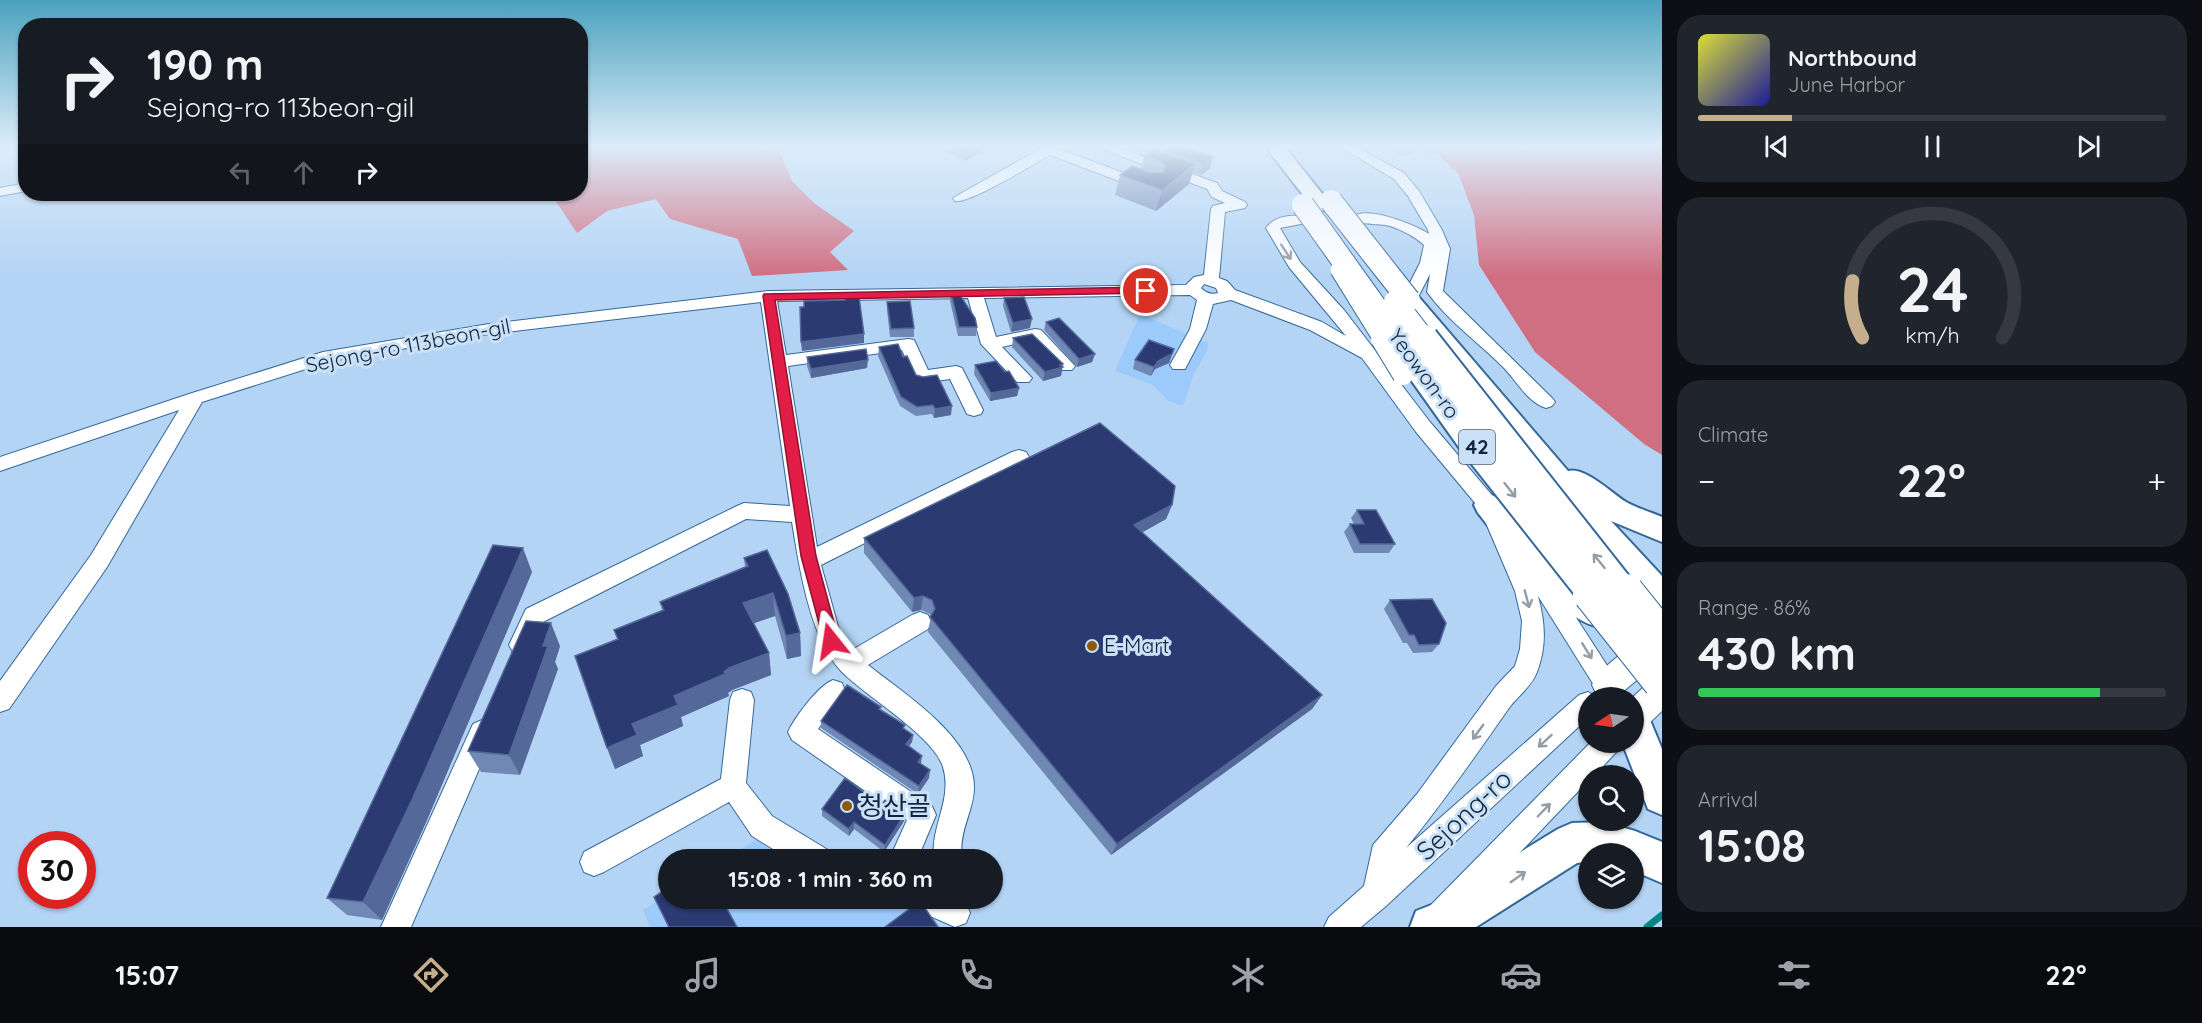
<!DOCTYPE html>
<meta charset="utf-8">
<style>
body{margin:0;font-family:Quicksand,"Noto Sans KR",sans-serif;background:#20242c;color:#f1f3f6;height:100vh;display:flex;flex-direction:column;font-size:22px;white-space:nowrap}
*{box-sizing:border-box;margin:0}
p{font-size:20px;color:#9ea1a6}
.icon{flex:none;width:33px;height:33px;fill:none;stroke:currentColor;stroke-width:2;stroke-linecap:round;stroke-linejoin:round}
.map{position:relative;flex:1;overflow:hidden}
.panel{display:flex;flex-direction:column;gap:15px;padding:15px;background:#0d0f14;width:540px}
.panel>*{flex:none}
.banner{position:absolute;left:18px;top:18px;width:570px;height:183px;border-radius:24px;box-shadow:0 2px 4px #0004;background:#171b24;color:#f1f3f6;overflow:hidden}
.needle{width:39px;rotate:257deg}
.tools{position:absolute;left:1578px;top:687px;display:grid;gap:12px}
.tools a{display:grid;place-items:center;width:66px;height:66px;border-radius:50%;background:#171b24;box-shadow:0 2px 4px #0004;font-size:30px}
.speed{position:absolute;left:18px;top:831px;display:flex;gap:12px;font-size:30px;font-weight:700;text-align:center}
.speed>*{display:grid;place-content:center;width:78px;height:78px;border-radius:50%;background:#171b24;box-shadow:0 2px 4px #0004;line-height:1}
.speed .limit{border:9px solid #d22;background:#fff;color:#111}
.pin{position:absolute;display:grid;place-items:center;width:51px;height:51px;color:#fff;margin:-26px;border:3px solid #fff;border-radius:50%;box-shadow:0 2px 6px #0007}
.me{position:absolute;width:66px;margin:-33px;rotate:345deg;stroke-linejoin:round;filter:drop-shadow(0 0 4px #0008)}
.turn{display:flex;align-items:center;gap:21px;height:126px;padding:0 30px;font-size:27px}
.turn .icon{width:78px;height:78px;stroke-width:2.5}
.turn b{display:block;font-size:42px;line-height:51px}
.lanes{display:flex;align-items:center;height:57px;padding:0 30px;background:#0003;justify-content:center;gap:30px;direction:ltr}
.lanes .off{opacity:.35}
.big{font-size:45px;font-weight:700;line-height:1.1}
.panel .tile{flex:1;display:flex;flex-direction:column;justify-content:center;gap:9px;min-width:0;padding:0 21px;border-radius:24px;background:#20242c}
.panel .dial{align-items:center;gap:0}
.dial svg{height:156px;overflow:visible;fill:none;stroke:#363941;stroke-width:7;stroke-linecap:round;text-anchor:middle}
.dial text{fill:#f1f3f6;stroke:none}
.song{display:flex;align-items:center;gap:18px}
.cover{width:72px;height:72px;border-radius:9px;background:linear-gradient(135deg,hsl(60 70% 55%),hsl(240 70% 35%))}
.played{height:6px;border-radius:3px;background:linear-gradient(90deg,#c4ae8c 20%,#363941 20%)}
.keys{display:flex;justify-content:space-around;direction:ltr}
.heat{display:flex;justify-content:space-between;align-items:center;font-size:33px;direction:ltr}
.charge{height:9px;border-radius:4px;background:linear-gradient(90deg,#34c759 86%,#363941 0)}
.trip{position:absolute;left:658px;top:849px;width:345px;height:60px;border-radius:30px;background:#171b24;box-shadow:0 2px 4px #0004;font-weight:700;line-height:60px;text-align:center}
.dock{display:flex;height:96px;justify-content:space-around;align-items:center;background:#090b0e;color:#9ea1a6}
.dock .icon{width:42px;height:42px}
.dock .on{color:#c4ae8c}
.dock b{font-size:27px;color:#f1f3f6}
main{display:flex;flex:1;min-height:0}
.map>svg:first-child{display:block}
.built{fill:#9ccbfb}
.forest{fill:#d06f81}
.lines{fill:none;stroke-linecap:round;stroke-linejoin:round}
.stream{stroke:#008780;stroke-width:7}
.minor-casing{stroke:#356899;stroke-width:2}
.major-casing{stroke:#356899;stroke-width:2}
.highway-casing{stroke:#356899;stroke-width:4}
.minor{fill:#fff;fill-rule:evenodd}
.major{fill:#fff;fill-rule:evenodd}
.highway{fill:#fff;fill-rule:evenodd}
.minor-bridge-far1-casing{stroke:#356899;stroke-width:17;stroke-linecap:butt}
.minor-bridge-casing{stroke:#356899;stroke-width:22;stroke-linecap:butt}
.highway-bridge-far2-casing{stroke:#356899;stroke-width:24;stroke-linecap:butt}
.highway-bridge-far1-casing{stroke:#356899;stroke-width:32;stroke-linecap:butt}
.highway-bridge-casing{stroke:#356899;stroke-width:40;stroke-linecap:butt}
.minor-bridge-far1{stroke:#fff;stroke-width:15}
.minor-bridge{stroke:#fff;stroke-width:20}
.highway-bridge-far2{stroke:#fff;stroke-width:22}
.highway-bridge-far1{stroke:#fff;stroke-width:28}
.highway-bridge{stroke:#fff;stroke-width:38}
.wall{fill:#7088b4}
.shaded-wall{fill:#546999}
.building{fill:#2b3b72;stroke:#546999;stroke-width:1.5}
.oneway{stroke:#939da6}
.route{fill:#e11d48;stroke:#92132f;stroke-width:1.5}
.poi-dot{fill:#8e590a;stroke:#cae0f6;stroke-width:2}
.labels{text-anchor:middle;stroke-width:6;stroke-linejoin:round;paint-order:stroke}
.shield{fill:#cae0f6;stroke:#485d72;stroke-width:1.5}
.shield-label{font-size:20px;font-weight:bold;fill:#10253a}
.street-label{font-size:21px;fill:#10253a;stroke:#cae0f6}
.poi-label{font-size:21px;fill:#10253a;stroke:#cae0f6;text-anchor:start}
.near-poi-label{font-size:26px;fill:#10253a;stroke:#cae0f6;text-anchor:start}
.near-street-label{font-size:26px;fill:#10253a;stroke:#cae0f6}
</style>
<main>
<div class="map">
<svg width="1662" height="927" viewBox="0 0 1662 927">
<rect width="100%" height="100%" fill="#b4d4f5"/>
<path class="built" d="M1140,314L1208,343L1207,351L1193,376L1183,406L1168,401L1153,385L1115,371Z
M759,838L798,860H724Z
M669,894V898L897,899L928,908L940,927H650L643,910Z"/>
<path class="forest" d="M581,146H775L778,148L792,181L814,203L854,231L830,252L848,270L752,276L738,239L670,219L656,199L607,211L577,233L551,194H580Z
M1381,146H1662V455L1644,444L1535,352L1479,265L1474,215L1458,173L1437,154L1421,151L1402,156Z"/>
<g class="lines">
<path class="stream" d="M1647,927L1662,915"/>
<g class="minor-casing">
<path id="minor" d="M1045,146H1061L1059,149L1148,182L1150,185L1148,188H1138L1050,155C1034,164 969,204 955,201L953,198Z
M1095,146H1115L1217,183L1222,191L1245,202L1247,205L1245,208L1225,212L1219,278L1227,281L1235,290L1322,322L1346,336L1289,267L1266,228C1274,216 1292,214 1306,217L1308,220L1306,223L1280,228L1300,262L1344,310L1430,422L1496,500L1529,573L1538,568L1546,571L1628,698H1602L1538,596C1545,622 1547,646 1537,672C1532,686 1518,696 1509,708C1476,755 1443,803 1406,848L1579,695L1588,692L1598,698H1588V718L1386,906L1361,927H1324L1329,917L1364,886L1373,845L1417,794L1496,686L1515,666L1520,649L1522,621L1515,591L1480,509L1416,432L1362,358L1310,330L1231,300L1213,304L1206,329L1185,369H1173L1170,365L1190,329L1197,300L1190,295L984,298L996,337L1035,329L1041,330L1075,366L1072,370H1060L1031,340L1002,347L1032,378L1029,382H1017L981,344L968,298L777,301L786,355L908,339L914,340L928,370L956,366L962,368L983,410L981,414L974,416L967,414L950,379L922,383L916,381L902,350L788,366L817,547L1012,452L1019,450L1026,452L1029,457L1026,462L821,565L841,637L852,650L912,615L920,612L928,615L931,622L928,629L868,665C903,693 974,737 974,787C974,812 958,830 962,860H934C930,825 953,801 943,767C934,736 865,696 841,671C810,639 799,566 792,522L746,519L543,622L529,652L521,655L513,652L509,645L526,609L737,506L744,503L790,506L761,302L489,334L331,361L202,402L107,567L9,709L0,712V681L91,555L179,410L0,471V457L189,394L323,352L489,324L768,291L1186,285L1194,277L1204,275L1211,209L1213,206L1225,203L1212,197L1207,189ZM1204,284L1216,288L1218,293C1211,295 1206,293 1201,288Z
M1339,146H1355L1404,173L1419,191L1442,230L1450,249L1443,291L1552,398L1555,402L1552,406L1546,408C1528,403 1516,380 1503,367C1478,342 1448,321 1427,292L1430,274L1415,303H1403L1401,300L1420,263L1424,245C1414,236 1402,230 1390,226C1378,223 1360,226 1352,218C1365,204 1415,225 1429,234L1428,230L1408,196L1394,179Z
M26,183V191L0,196V188Z
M833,680L842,683L845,691L818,729L932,806L936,815L917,860H889L907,820L792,740L788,732C795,717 818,686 833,680Z
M742,689L751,692L754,700L746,783L772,816L828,850L832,860H791L752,836L729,802L604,872L594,876L584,872L580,862L584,852L721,779L730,700L733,692Z
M482,720L491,724L495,732L411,927H381L473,724Z
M1591,742H1621L1618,750L1594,776H1588V781L1449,927H1414L1419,917Z
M908,898H956L966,903L970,913L966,923L955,927L912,908Z"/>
</g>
<g class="major-casing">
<path id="major" d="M1655,634L1662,636V659L1619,695L1612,698L1597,695L1592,685C1600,667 1636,641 1655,634Z
M1662,676V711L1645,727L1634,732L1632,698L1651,680Z"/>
</g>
<g class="highway-casing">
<path id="highway" d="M1265,146H1284L1328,201L1331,205L1328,209L1321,211L1314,209Z
M1409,293L1417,295L1568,471C1584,466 1612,493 1626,502C1637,508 1650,512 1662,517V542L1611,521L1662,576V609L1651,605L1636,591L1401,305L1397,300L1401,295Z
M1489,494C1511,501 1535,541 1552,559C1572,580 1593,595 1620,606L1625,616L1620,626C1571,643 1505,546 1478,513L1474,505L1478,497Z
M1634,708L1647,713L1662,749V815L1648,809L1622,742H1634Z
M1604,822L1635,831L1662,842V883L1634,871V854H1588V862L1577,863L1476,927H1410L1416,911L1439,902L1558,829L1572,823Z"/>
</g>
<use href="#minor" class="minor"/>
<use href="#major" class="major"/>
<use href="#highway" class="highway"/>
<g class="minor-bridge-far1-casing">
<path id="minor-bridge-far1" d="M1338,270L1382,341"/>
</g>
<g class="minor-bridge-casing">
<path id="minor-bridge" d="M1381,339L1403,375"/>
</g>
<g class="highway-bridge-far2-casing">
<path id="highway-bridge-far2" d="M1331,201L1409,300
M1303,205L1400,341
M1395,302L1425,341"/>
</g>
<g class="highway-bridge-far1-casing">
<path id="highway-bridge-far1" d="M1399,339L1473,443L1593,595
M1424,339L1626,595"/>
</g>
<g class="highway-bridge-casing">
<path id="highway-bridge" d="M1592,593L1662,681
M1625,593L1662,639"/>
</g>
<use href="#minor-bridge-far1" class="minor-bridge-far1"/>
<use href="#minor-bridge" class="minor-bridge"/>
<use href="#highway-bridge-far2" class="highway-bridge-far2"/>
<use href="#highway-bridge-far1" class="highway-bridge-far1"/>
<use href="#highway-bridge" class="highway-bridge"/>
</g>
<path class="wall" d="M933,146H991L965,161Z
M1123,146H1144L1137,152Z
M1181,146L1210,168L1201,175L1193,172L1189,184L1156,211L1115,195L1120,175L1141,170L1144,156L1163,152L1164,150Z
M951,292L977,327L976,336H958L950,301Z
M1004,298L1030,328L1011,332L1003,306Z
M887,302L914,328V337H890L887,310Z
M1046,322L1095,354L1092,362L1077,367L1044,330Z
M1013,338L1063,364L1061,376L1043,381L1012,347Z
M879,347L903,357L916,375L951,415L934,418L932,414L916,416L900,406L878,356Z
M1174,349L1169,363L1155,369L1151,376L1133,369L1135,360Z
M807,357L867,368L811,378L807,366Z
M975,365L1019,388L1017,396L990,401L974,374Z
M1172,505L1166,519L1142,532L1322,695L1312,709L1111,855L928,632L931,616L930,614L921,610L912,612L864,553V538Z
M1357,510L1395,544L1389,553H1354L1344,532L1350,524H1354L1351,518Z
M767,550L800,633L801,656L787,659L775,616L754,623L769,653L771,675L732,690L728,693L729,696L681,717L683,726L640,745L643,756L615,769L617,639L614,630L662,610L660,602L745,567L744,558Z
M532,572L427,820L382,920L347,915L327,898Z
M1390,600L1439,644L1432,652L1413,653L1407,643H1403L1384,609Z
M560,646L555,662L558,669L520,775L481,772L468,751Z
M881,707L880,710L913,735L912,742L909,746L921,763V764L929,778L918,794L821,728V721Z
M881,805L905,814L904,821L884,852L854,829L849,836L822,816V809Z
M654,897L737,927H668Z"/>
<path class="shaded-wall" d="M978,146H991L965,161L966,153Z
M1138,146H1144L1137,152Z
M1213,157L1210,168L1201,175L1204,164Z
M1195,164L1189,184L1156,211L1162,190Z
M1032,319L1030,328L1011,332L1013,323Z
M864,334V343L802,351L801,342Z
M1174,349L1169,363L1155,369L1151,376L1154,367L1158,361Z
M1095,354L1092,362L1077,367L1079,359Z
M868,360L867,368L811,378V369Z
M1063,364L1061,376L1043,381L1045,372Z
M1019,388L1017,396L990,401L991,393Z
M952,406L951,415L934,418L935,409Z
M1172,505L1166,519L1129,540L1134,525Z
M523,548L532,572L427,820L382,920L363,902Z
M773,593L775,616L746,626L743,603Z
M923,596L921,610L912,612L914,598Z
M551,623L560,646L555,662L558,669L520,775L509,755L543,646Z
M800,633L801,656L787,659L786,636Z
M769,653L771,675L732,690L728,693L729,696L681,717L683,726L640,745L643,756L615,769L607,748L632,724L674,696L724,672L729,668Z
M1322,695L1312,709L1111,855L1117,844Z
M913,735L912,742L905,752L906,744Z
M922,756L921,763L917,770L918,762Z
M930,770L929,778L918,794L919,786Z
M905,814L904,821L884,852L885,845Z
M854,822V829L849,836V829Z"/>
<path class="building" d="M951,146H978L966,153Z
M1168,146H1181L1213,157L1204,164L1164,150Z
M1154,149L1195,164L1162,190L1120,175L1132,166L1150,173L1163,172L1165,166L1163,163L1144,156Z
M951,292H958L975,318L977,327H959Z
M845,297H859L864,334L801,342L800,307H804V301L845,300Z
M1024,297L1032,319L1013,323L1004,298Z
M910,301L914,328L891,329L887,302Z
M1059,318L1095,354L1079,359L1046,322Z
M1032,334L1063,364L1060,365L1063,367L1045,372L1013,338Z
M1149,340L1174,349L1172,354L1158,361L1154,367L1135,360Z
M898,344L903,357L907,356L916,375L923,377L937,375L952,406L935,409L933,405L917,407L901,397L879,347Z
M866,349L868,360L811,369L807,357Z
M996,361L1005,372L1009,371L1019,388L991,393L975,365Z
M1100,423L1175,486L1172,505L1134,525L1322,695L1117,844L930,617L935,609L932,600L923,596L914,598L864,538Z
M1357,510H1376L1395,544H1360L1350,524H1364Z
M493,545L523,548L412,800L363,902L327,898Z
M767,550L788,594L800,633L786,636L773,593L743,603L769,653L729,668L724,672L725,674L674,696L678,705L632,724L637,735L607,748L575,656L618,639L614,630L664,610L660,602L748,566L744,558Z
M1432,599L1446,623L1439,644L1419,645L1414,635H1409L1390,600Z
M526,621L551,623L543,646H548L509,755L468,751Z
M847,685L881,707L879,709L905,725L903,728L913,735L906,744L922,756L918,762L930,770L919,786L821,721Z
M845,778L881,805L885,800L905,814L885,845L854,822L849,829L822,809Z
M669,887V898H721L737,927H669L654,897Z
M920,901L938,927H885Z"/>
<defs><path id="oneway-shaft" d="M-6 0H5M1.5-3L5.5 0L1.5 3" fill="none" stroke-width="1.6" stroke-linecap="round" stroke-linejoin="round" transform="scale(1.5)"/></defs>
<g class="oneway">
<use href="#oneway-shaft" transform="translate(1286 252) rotate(57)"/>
<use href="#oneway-shaft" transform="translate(1510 490) rotate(52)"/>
<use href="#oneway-shaft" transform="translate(1599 561) rotate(-129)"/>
<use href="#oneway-shaft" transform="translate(1527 599) rotate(75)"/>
<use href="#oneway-shaft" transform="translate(1587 651) rotate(58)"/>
<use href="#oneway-shaft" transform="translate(1478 732) rotate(126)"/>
<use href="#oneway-shaft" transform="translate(1545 741) rotate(138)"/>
<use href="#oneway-shaft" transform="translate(1544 810) rotate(-46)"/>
<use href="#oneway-shaft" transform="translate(1518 877) rotate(-35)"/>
</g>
<linearGradient id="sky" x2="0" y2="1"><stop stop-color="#4ba2be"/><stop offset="0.53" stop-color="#ddecfa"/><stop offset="1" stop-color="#ddecfa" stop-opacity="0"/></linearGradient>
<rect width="1662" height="276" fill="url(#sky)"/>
<path class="route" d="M1146,287L1149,288V293L775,300L816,556L839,641L837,646L831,648L825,646L801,556L763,296L764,294Z"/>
<g class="poi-dot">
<circle cx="1092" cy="646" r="6"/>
<circle cx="847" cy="806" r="6"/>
</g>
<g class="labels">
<rect class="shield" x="1459" y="430" width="36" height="34" rx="4.5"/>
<g class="shield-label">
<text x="1477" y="454">42</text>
</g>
<g class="street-label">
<text transform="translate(408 346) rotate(-11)" y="7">Sejong-ro 113beon-gil</text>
<text transform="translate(1424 374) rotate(54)" y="7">Yeowon-ro</text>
</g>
<g class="poi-label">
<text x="1104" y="653">E-Mart</text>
</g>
<g class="near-poi-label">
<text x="859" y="815">청산골</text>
</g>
<g class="near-street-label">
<text transform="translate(1464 815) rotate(-43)" y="9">Sejong-ro</text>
</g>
</g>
</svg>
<div class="tools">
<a><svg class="needle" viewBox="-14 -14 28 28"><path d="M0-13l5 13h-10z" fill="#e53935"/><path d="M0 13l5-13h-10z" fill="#9ea1a6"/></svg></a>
<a><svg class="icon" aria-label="search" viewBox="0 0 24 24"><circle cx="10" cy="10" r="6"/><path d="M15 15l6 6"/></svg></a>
<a><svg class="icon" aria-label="layers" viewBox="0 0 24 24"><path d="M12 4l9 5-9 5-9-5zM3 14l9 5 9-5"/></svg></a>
</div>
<div class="speed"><div class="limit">30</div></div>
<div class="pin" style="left:1146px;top:291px;background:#d93025"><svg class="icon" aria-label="arrive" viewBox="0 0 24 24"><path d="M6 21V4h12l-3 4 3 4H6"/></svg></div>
<svg class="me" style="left:831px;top:641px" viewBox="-20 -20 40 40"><path d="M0-17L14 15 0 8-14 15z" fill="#e11d48" stroke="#fff" stroke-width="4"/></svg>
<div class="trip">15:08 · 1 min · 360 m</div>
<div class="banner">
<div class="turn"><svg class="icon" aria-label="right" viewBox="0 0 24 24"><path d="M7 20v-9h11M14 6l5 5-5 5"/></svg><div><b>190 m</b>Sejong-ro 113beon-gil</div></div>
<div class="lanes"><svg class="icon off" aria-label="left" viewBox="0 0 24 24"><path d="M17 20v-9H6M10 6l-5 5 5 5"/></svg><svg class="icon off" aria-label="ahead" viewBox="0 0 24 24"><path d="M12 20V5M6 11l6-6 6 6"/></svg><svg class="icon" aria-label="right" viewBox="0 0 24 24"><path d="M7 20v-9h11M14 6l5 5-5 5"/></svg></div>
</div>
</div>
<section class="panel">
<div class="tile">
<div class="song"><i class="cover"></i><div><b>Northbound</b><p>June Harbor</p></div></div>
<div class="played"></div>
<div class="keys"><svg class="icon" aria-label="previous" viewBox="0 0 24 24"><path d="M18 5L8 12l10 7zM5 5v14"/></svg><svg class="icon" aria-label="pause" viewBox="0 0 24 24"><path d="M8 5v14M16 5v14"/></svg><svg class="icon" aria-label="next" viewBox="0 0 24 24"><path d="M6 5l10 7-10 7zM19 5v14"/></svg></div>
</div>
<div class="tile dial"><svg viewBox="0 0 100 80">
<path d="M14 69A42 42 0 1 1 86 69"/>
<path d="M14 69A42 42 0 0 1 9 40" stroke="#c4ae8c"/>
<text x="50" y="56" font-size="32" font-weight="700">24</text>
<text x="50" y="72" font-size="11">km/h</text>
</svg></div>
<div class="tile"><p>Climate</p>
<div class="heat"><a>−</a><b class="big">22°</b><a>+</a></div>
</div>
<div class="tile"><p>Range · 86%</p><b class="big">430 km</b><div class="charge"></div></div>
<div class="tile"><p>Arrival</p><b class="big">15:08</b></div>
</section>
</main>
<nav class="dock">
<b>15:07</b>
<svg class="icon on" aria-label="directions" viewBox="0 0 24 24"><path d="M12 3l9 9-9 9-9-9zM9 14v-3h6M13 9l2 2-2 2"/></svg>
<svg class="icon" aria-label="music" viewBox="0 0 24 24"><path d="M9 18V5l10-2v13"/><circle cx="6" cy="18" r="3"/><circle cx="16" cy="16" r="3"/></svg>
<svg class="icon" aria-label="phone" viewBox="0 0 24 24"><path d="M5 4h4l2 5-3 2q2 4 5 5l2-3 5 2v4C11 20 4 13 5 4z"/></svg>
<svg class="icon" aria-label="climate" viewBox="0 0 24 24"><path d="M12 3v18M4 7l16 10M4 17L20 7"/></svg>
<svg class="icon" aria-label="car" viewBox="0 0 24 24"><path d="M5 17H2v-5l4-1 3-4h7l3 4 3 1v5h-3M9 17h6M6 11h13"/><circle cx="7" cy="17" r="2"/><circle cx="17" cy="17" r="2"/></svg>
<svg class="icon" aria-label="filters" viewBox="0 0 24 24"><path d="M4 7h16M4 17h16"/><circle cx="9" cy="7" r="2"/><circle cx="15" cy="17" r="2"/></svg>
<b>22°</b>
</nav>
